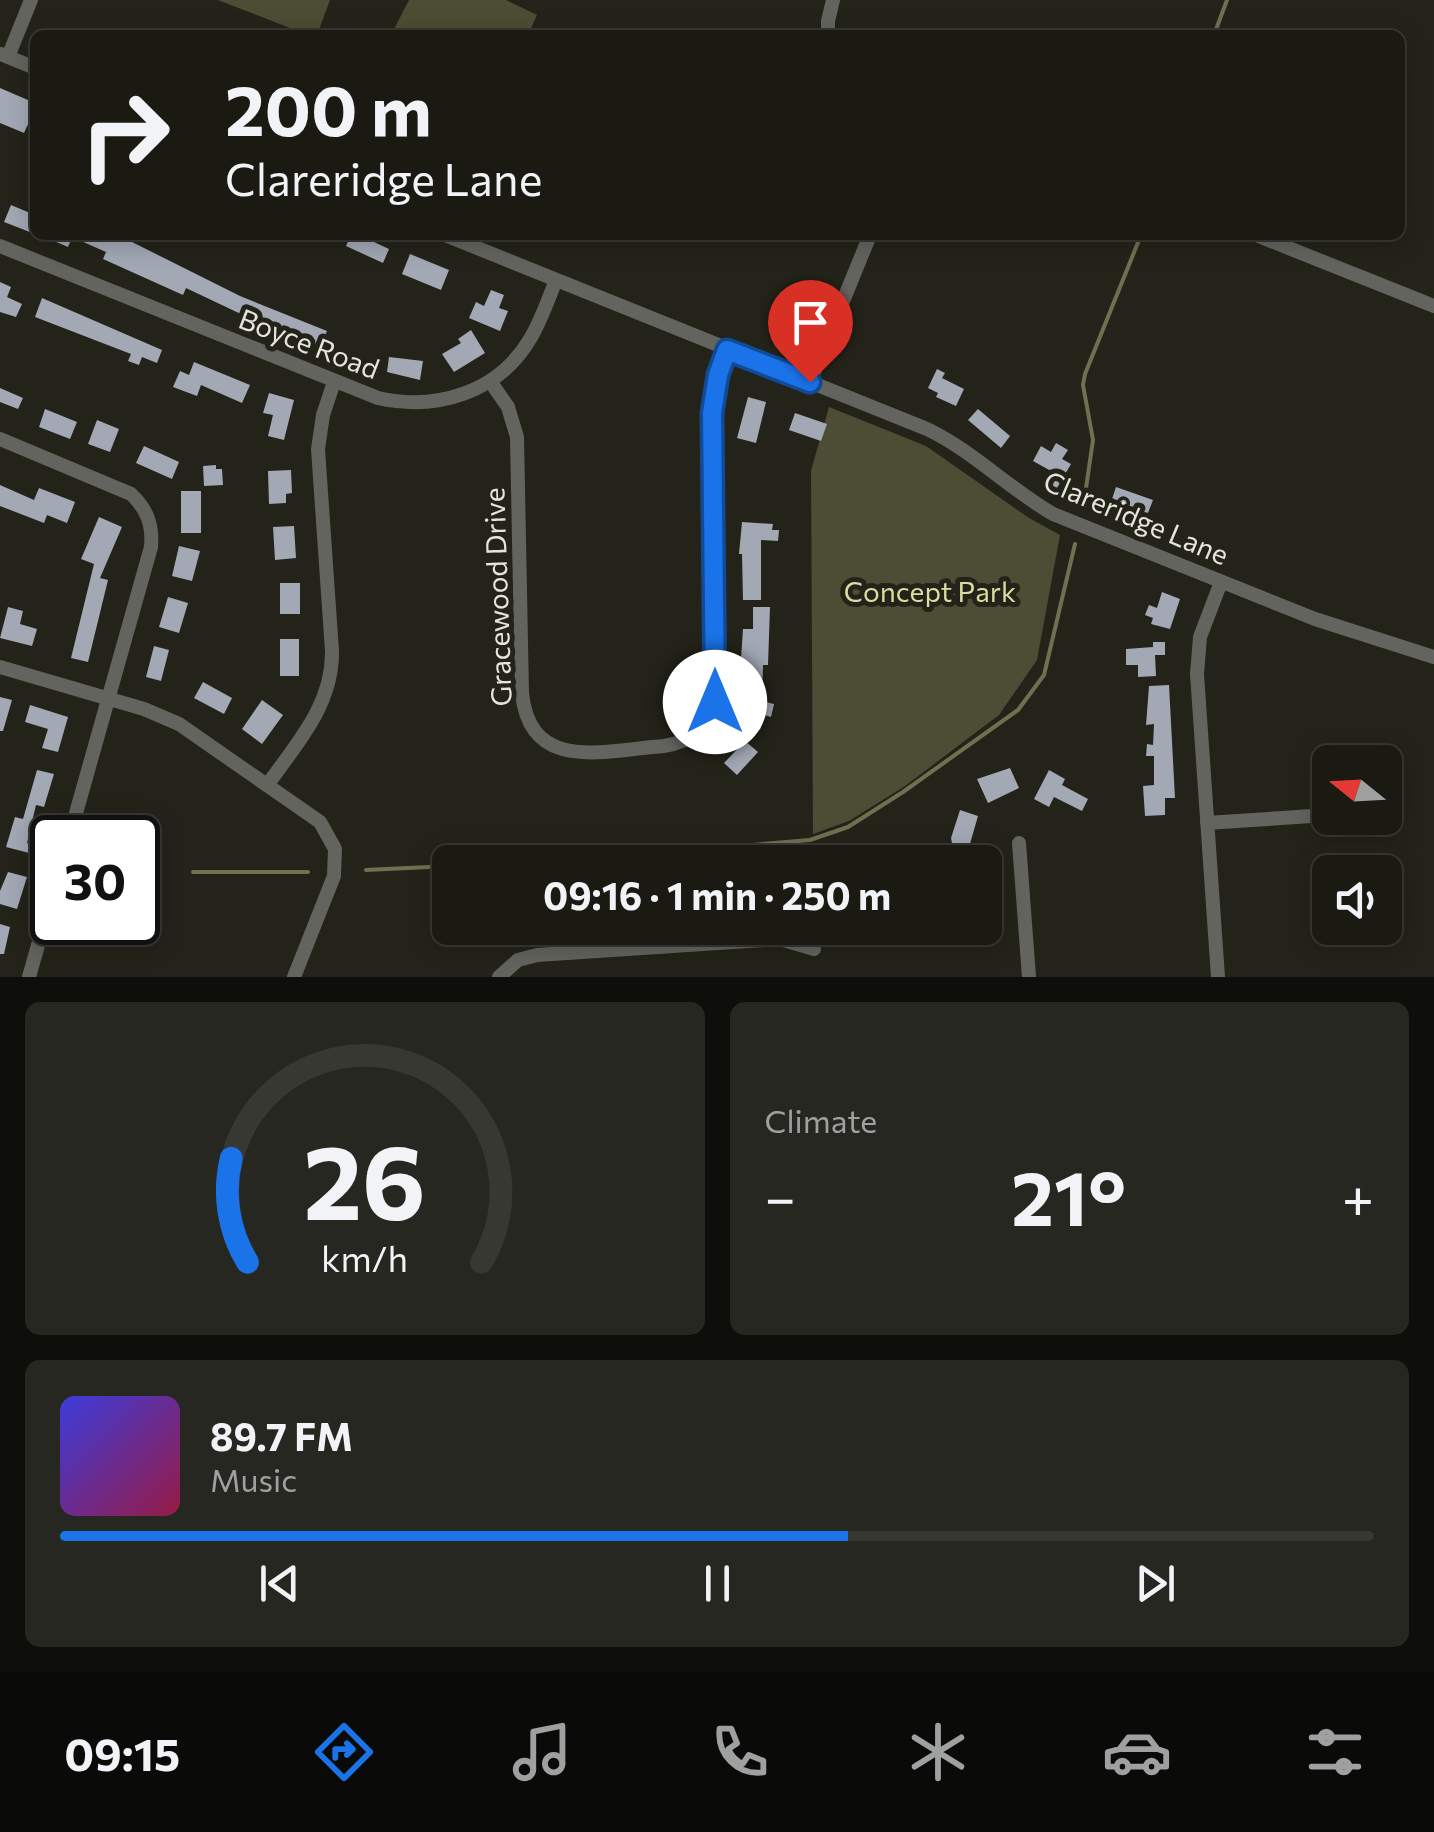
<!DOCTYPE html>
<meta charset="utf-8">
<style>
body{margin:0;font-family:Commissioner,sans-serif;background:#272721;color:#f1f3f6;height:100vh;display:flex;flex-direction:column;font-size:38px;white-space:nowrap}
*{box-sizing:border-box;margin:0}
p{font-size:32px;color:#9fa1a0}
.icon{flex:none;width:55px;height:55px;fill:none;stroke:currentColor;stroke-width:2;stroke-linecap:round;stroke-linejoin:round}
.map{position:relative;height:977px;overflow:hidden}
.sheet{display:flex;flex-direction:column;gap:25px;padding:25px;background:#0e0e0a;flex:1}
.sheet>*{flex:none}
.banner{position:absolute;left:30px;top:30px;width:1375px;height:210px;border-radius:15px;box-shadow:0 5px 25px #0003,0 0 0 2px #383833;background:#1a1a13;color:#f1f3f6;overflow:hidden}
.needle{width:65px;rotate:288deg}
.fabs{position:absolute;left:1312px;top:745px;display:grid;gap:20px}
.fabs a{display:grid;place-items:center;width:90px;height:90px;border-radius:15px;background:#1a1a13;box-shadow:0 5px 25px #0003,0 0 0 2px #383833;font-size:50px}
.speed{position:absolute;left:30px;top:815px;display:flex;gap:20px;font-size:50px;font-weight:700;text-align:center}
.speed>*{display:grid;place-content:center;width:130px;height:130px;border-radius:50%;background:#1a1a13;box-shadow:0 5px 25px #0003,0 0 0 2px #383833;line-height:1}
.speed .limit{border:5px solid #111;border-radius:15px;background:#fff;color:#111}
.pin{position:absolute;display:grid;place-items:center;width:85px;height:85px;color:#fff;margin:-102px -42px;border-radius:50% 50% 50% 0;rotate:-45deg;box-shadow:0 0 10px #0007}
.pin .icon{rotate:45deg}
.me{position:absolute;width:110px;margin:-55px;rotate:0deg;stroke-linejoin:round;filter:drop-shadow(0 0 8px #0008)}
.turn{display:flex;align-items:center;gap:35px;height:210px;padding:0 30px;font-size:45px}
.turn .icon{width:130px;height:130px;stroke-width:2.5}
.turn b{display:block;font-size:70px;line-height:85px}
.big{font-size:75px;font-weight:700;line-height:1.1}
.sheet .tile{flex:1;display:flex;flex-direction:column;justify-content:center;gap:15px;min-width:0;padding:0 35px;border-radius:15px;background:#272721}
.sheet .dial{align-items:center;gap:0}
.dial svg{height:260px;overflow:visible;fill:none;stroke:#383833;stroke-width:7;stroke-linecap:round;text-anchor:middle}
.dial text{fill:#f1f3f6;stroke:none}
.song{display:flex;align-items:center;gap:30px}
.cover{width:120px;height:120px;border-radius:15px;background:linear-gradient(135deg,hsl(240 70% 55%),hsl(340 70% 35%))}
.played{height:10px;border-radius:5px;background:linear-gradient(90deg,#1a73e8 60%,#383833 60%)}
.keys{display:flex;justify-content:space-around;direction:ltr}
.heat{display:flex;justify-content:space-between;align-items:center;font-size:55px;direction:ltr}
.sheet .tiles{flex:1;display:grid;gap:25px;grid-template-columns:1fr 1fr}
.tile:last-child{grid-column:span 2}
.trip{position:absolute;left:432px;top:845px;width:570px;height:100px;border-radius:15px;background:#1a1a13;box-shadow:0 5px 25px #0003,0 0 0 2px #383833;font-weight:700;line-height:100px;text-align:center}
.tab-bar{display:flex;height:160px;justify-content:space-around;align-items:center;background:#0a0a08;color:#9fa1a0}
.tab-bar .icon{width:70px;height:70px}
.tab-bar .active{color:#1a73e8}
.tab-bar b{font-size:45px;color:#f1f3f6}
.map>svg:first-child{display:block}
.green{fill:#4c4d34}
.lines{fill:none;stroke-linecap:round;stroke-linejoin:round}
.stream{stroke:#707051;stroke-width:4}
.building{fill:#a2a8b4}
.street{stroke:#63645e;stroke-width:14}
.route-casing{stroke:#114b97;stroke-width:25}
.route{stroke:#1a73e8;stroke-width:18}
.labels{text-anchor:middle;stroke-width:10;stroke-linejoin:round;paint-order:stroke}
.street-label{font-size:28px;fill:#e5e5de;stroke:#232319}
.park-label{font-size:28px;fill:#dbdca1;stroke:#232319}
</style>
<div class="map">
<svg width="1434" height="977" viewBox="0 0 1434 977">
<rect width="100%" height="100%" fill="#232319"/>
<path class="green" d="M218,0H330L317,35H308Z
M409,0H506L537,15L528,35H391Z
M829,407L926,446L1029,518L1060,535L1037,660L999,715L905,786L849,821L813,834L811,471Z"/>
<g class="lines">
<path class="stream" d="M1214,35L1227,0
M1084,502L1093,440L1083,385L1085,374L1141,235
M535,862L594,853L623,856L810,840L848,827L903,792L1018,710L1044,675L1075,544
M366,870L450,866
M193,872H308"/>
</g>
<path class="building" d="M0,88L35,103V125L29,122L24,133L0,123Z
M11,205L35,215V234L4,222Z
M40,235H118L240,296L327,331L320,348L244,318L245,316L186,288L183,295L103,259L106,252L72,237L68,247Z
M351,235H359L389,249L383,263L346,246Z
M410,254L449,270L441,290L402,274Z
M0,282L11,287L7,297L22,304L16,317L0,312Z
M491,290L504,295L499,308L508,311L500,331L469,318L476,302L484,306Z
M42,298L162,350L157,363L142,357L139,365L128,361L131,354L35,317Z
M471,330L485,353L454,372L442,354L461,343L458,339Z
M389,357L423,361L420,380L387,372Z
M194,362L250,385L242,403L201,385L197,396L173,387L180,371L189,375Z
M937,369L945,373L942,378L964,389L956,406L936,397L938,393L928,388Z
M0,388L23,398L18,409L0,402Z
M269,393L294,400L284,440L268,436L273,415L263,413Z
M748,397L766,402L756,443L737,438Z
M45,409L77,422L70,439L39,427Z
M978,409L1010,436L1001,448L968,420Z
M795,413L827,424L821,441L789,430Z
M97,420L119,429L110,452L88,444Z
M1056,443L1068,450L1062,459L1071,464L1057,488L1045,482L1051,471L1033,461L1041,446L1051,452Z
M144,446L179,462L172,479L136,463Z
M216,465V469H222L223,485L204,486L203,466Z
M291,470L292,493L286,494V503L269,504L268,471Z
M0,485L34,500L39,488L75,502L67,523L47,515L44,523L0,506Z
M1116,487L1153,500L1146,518L1110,505Z
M181,491H201V533H181Z
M99,517L122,527L100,578L108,580L88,662L71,658L94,564L81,559Z
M742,522L773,524L772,530H779L778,541L761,540V600H743L742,554H739Z
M294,526L296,558L275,560L273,527Z
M179,546L200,551L192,581L172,576Z
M280,583H300V614H280Z
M1162,592L1180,599L1170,629L1151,624L1153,618L1145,615L1149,605L1157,608Z
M168,597L188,603L179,633L159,627Z
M8,607L23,611L20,624L37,629L32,646L0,638Z
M753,607H770L768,665H763L762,701L774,704L771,717L764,715L760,730L745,725L747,716L743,715L751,688L743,687L744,673H740L743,629H753Z
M280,639H299V676H280Z
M1153,642H1165V655H1155L1156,676L1138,677V665H1126V649L1153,647Z
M154,646L169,650L161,681L146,677Z
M203,682L232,698L224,714L194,698Z
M1169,685L1175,798H1165V815L1145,816L1143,786L1154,785V756H1146L1147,744L1153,745L1154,724L1146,725L1149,686Z
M0,697L12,700L3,731H0Z
M262,700L283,715L262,744L242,729Z
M30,705L68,717L58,752L42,748L48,729L25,722Z
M745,741L758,752L737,775L724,763Z
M1010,768L1019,788L988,803L977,779Z
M37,770L54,774L44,807L36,805L27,843L35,845L33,854L6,847L15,817L23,819Z
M1049,770L1065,779L1062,785L1088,799L1082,811L1054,797L1049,807L1034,799Z
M960,810L978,816L967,854L976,853V862H946V854H954L951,838Z
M8,872L27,877L17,909L0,904V891Z
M0,924L10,927L4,954H0Z
M853,928H873L877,940L859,946Z"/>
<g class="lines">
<path class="street" d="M828,35V21L833,0
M1,54L35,68
M8,57L31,0
M445,235L927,429C973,451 1008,488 1053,514L1315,619L1434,657
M1256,235L1434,306
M0,246L378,398C436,411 498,393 530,339C541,321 548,300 556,280
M490,381L508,407L517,437L522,693C530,774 606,750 664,746C690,742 708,728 715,702L712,413L718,375L727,350
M810,382L870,235
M0,439L131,494C147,509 153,525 151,547L69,838
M0,667L144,709L179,724L320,822L335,849L334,876L294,977
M268,784C298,742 333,704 332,651L318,449L323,415L334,382
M1207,823L1312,816
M1019,843L1029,977
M29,977L52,896
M499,977L518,960L537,955L780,939L814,949
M1218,977L1197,674L1200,637L1221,582"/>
</g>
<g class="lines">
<g class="route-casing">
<path id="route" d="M715,702L712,413L718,375L727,350L810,382"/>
</g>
<use href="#route" class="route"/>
</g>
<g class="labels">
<g class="street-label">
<text transform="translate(309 344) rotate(21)" y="10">Boyce Road</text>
<text transform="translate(1136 518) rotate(23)" y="10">Clareridge Lane</text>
<text transform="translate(498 597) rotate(-92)" y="10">Gracewood Drive</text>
</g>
<g class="park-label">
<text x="930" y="602">Concept Park</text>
</g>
</g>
</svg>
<div class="fabs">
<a><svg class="needle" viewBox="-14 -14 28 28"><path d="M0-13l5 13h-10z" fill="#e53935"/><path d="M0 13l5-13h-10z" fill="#9fa1a0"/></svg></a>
<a><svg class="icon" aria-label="sound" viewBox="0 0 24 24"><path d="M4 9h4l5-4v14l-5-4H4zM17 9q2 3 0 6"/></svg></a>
</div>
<div class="speed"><div class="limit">30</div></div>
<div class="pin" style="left:810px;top:382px;background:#d93025"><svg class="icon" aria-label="arrive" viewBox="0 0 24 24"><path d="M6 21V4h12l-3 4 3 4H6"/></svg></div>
<svg class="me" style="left:715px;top:702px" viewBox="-20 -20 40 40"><circle r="19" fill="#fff"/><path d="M0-13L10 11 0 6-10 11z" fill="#1a73e8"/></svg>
<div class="trip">09:16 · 1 min · 250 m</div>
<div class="banner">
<div class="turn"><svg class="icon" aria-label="right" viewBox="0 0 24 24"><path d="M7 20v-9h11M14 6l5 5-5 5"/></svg><div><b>200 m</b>Clareridge Lane</div></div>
</div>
</div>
<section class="sheet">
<div class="tiles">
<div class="tile dial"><svg viewBox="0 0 100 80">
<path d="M14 69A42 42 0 1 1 86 69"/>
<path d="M14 69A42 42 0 0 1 9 37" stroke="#1a73e8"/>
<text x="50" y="56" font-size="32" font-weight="700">26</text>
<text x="50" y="72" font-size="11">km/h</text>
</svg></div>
<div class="tile"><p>Climate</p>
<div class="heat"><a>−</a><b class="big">21°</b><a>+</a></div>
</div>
<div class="tile">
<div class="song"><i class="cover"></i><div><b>89.7 FM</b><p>Music</p></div></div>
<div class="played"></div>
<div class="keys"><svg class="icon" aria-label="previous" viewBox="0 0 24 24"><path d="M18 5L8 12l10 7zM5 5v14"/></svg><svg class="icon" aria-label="pause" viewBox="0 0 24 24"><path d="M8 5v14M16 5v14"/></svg><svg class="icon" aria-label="next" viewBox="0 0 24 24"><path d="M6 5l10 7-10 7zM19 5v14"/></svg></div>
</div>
</div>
</section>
<nav class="tab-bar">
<b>09:15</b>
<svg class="icon active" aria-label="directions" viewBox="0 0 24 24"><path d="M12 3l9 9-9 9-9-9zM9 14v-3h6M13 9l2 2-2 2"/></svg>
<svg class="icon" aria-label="music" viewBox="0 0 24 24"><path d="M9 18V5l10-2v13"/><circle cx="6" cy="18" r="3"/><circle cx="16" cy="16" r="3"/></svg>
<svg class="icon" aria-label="phone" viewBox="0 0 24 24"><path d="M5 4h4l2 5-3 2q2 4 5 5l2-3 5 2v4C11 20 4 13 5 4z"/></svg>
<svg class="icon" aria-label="climate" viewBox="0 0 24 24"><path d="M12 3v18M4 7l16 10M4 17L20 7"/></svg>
<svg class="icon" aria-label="car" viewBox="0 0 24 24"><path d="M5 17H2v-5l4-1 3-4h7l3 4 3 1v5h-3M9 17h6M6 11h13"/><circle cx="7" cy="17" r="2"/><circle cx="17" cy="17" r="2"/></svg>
<svg class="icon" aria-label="filters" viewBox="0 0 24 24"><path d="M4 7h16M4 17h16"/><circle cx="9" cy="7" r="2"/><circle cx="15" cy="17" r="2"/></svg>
</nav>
